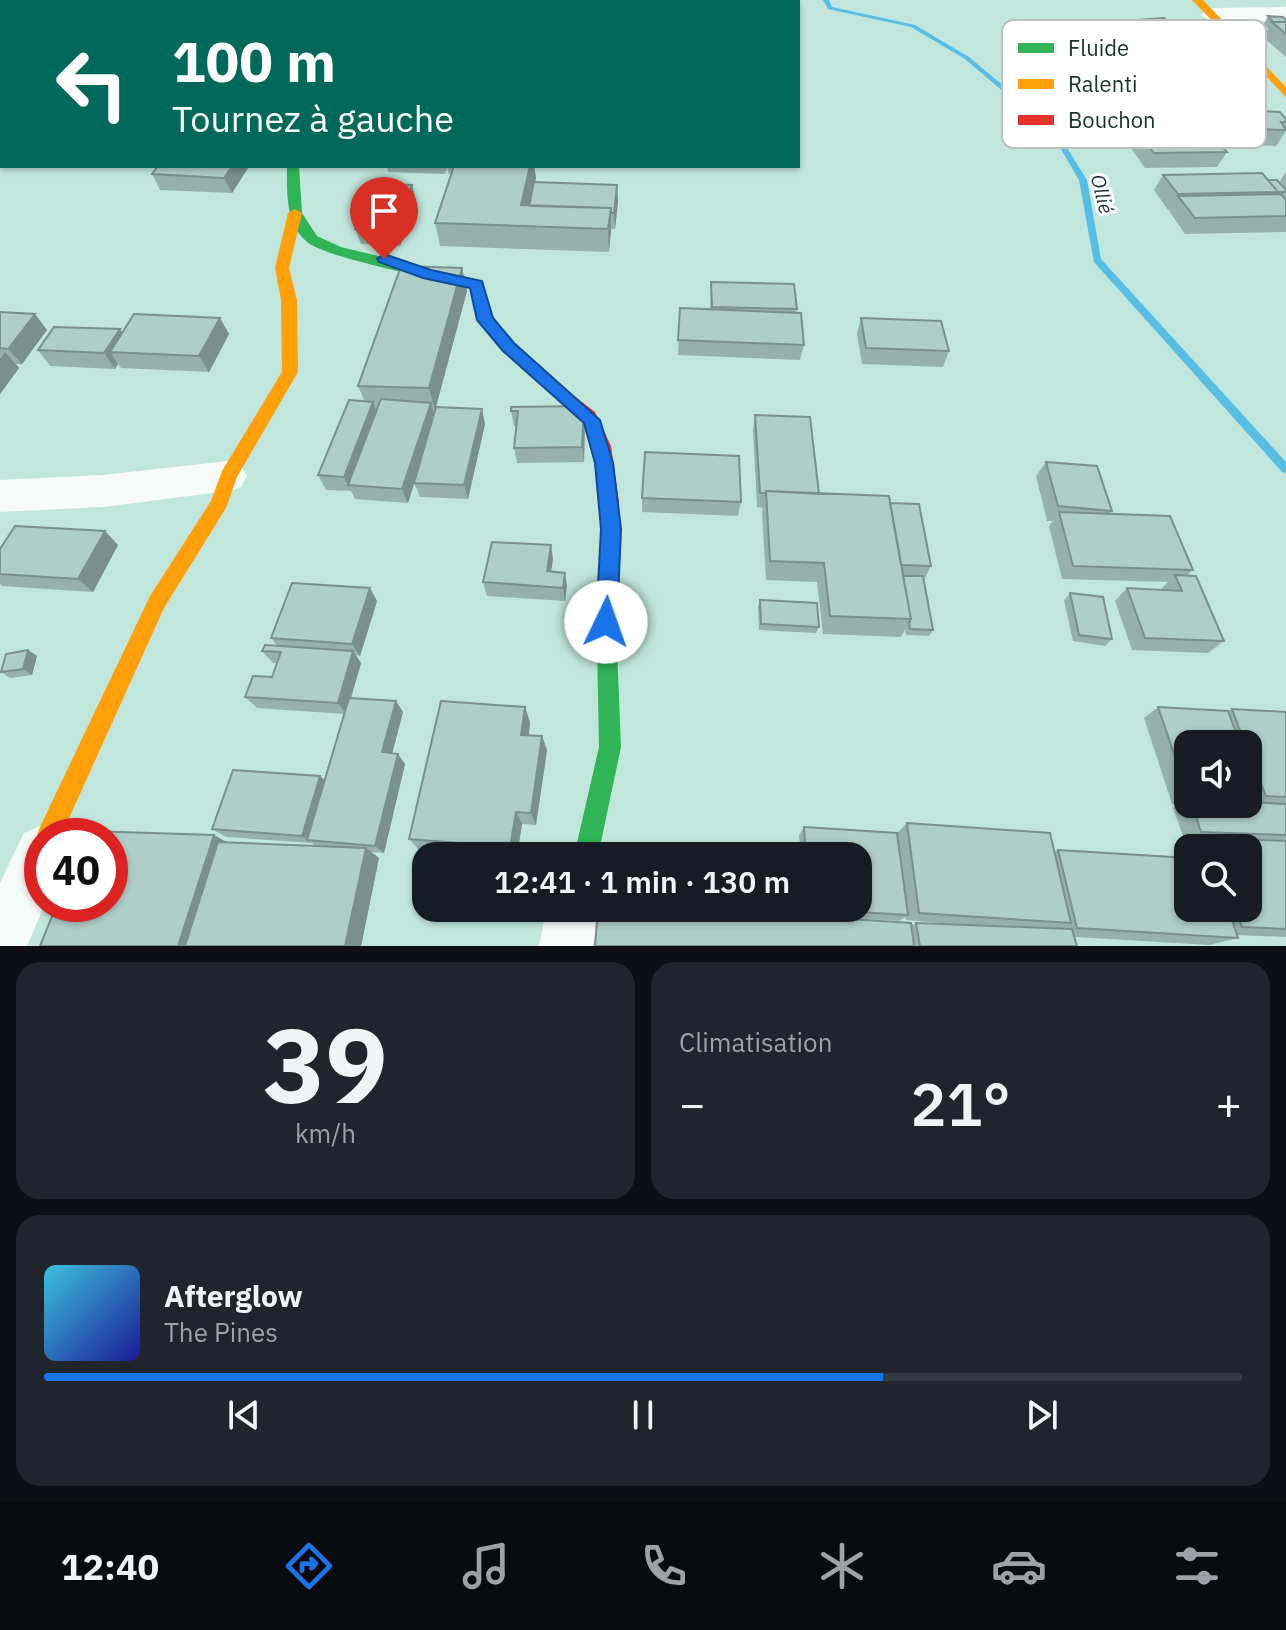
<!DOCTYPE html>
<html lang="fr">
<meta charset="utf-8">
<style>
body{margin:0;font-family:"IBM Plex Sans",sans-serif;background:#20242c;color:#f1f3f6;height:100vh;display:flex;flex-direction:column;font-size:30px;white-space:nowrap}
*{box-sizing:border-box;margin:0}
p{font-size:26px;color:#9ea1a6}
.icon{flex:none;width:44px;height:44px;fill:none;stroke:currentColor;stroke-width:2;stroke-linecap:round;stroke-linejoin:round}
.map{position:relative;height:946px;overflow:hidden}
.panel{display:flex;flex-direction:column;gap:16px;padding:16px;background:#0d0f14;flex:1}
.panel>*{flex:none}
.top-card{position:absolute;left:0px;top:0px;width:800px;height:168px;box-shadow:0 2px 6px #0004;background:#00695c;color:#fff;overflow:hidden}
.buttons{position:absolute;left:1174px;top:730px;display:grid;gap:16px}
.buttons a{display:grid;place-items:center;width:88px;height:88px;border-radius:16px;background:#171b24;box-shadow:0 2px 6px #0004;font-size:40px}
.speed{position:absolute;left:24px;top:818px;display:flex;gap:16px;font-size:40px;font-weight:700;text-align:center}
.speed>*{display:grid;place-content:center;width:104px;height:104px;border-radius:50%;background:#171b24;box-shadow:0 2px 6px #0004;line-height:1}
.speed .limit{border:12px solid #d22;background:#fff;color:#111}
.pin{position:absolute;display:grid;place-items:center;width:68px;height:68px;color:#fff;margin:-82px -34px;border-radius:50% 50% 50% 0;rotate:-45deg;box-shadow:0 0 8px #0007}
.pin .icon{rotate:45deg}
.me{position:absolute;width:88px;margin:-44px;rotate:3deg;stroke-linejoin:round;filter:drop-shadow(0 0 6px #0008)}
.turn{display:flex;align-items:center;gap:28px;height:168px;padding:0 40px;font-size:36px}
.turn .icon{width:104px;height:104px;stroke-width:2.5}
.turn b{display:block;font-size:56px;line-height:68px}
.big{font-size:60px;font-weight:600;line-height:1.1}
.panel .widget{flex:1;display:flex;flex-direction:column;justify-content:center;gap:12px;min-width:0;padding:0 28px;border-radius:24px;background:#20242c}
.panel .dial{align-items:center;gap:0}
.dial b{font-size:104px;line-height:1}
.song{display:flex;align-items:center;gap:24px}
.cover{width:96px;height:96px;border-radius:12px;background:linear-gradient(135deg,hsl(190 70% 55%),hsl(240 70% 35%))}
.played{height:8px;border-radius:4px;background:linear-gradient(90deg,#1a73e8 70%,#363941 70%)}
.keys{display:flex;justify-content:space-around;direction:ltr}
.heat{display:flex;justify-content:space-between;align-items:center;font-size:44px;direction:ltr}
.panel .tiles{flex:1;display:grid;gap:16px;grid-template-columns:1fr 1fr}
.widget:last-child{grid-column:span 2}
.trip{position:absolute;left:412px;top:842px;width:460px;height:80px;border-radius:24px;background:#171b24;box-shadow:0 2px 6px #0004;font-weight:600;line-height:80px;text-align:center}
.tab-bar{display:flex;height:128px;justify-content:space-around;align-items:center;background:#090b0e;color:#9ea1a6}
.tab-bar .icon{width:56px;height:56px}
.tab-bar .active{color:#1a73e8}
.tab-bar b{font-size:36px;color:#f1f3f6}
.map>svg:first-child{display:block}
.lines{fill:none;stroke-linecap:round;stroke-linejoin:round}
.stream{fill:#56bee4;fill-rule:evenodd}
.street{fill:#f6fbfa;fill-rule:evenodd}
.fast{fill:#30b455;fill-rule:evenodd}
.slow{fill:#ff9f0a;fill-rule:evenodd}
.jam{fill:#e5322d;fill-rule:evenodd}
.wall{fill:#96b1ac;fill-rule:evenodd}
.shaded-wall{fill:#7a908c}
.building{fill:#afcec8;stroke:#7a908c;stroke-width:2}
.route{fill:#1a73e8;stroke:#114b97;stroke-width:2}
.labels{text-anchor:middle;stroke-width:6;stroke-linejoin:round;paint-order:stroke}
.far-water-label{font-size:20px;font-style:italic;fill:#1d323d;stroke:#fff}
.key{fill:#fff;stroke:#b9c2bf;stroke-width:2}
.key-label{font-size:22px;fill:#16322a}
</style>
<div class="map">
<svg width="1286" height="946" viewBox="0 0 1286 946">
<rect width="100%" height="100%" fill="#c1e7dc"/>
<g class="lines">
<path class="stream" d="M823,0H829L832,7L915,25L969,57L1056,130L1087,180L1101,259L1286,462V473L1282,472L1094,262L1079,180L1051,132L965,59L911,27L828,9Z"/>
<path class="street" d="M236,0H258V2H236Z
M1286,7V21L1212,22L1201,15L1212,8Z
M0,151L2,166H6L0,167Z
M228,461L241,465L247,476L241,487L228,491L103,507L0,512V480L103,475Z
M42,825L62,836H42V904H45L27,946H0V883L24,833Z
M547,908H601L593,946H539Z"/>
<path class="fast" d="M287,166H299L302,213L317,236L341,247L482,281L492,318L514,343L548,373L550,377L548,381H536L502,351L480,324L470,287C439,280 326,258 307,242C285,223 287,192 287,166Z
M607,638L614,641L617,648L621,747L598,856H574L599,747L597,648L600,641Z"/>
<path class="slow" d="M1192,0H1203L1286,87V97Z
M295,209L302,213L289,268L297,300L298,372L237,477L226,508L164,608L61,836H42V845L37,836L40,827L150,596L211,501L222,471L282,372L281,300L275,268L288,213Z"/>
<path class="jam" d="M542,371L595,412L611,446L619,502L617,648L614,655L607,658L600,655L597,648C597,594 614,465 583,421C572,405 551,394 536,381L534,377Z"/>
</g>
<path class="wall" d="M1268,16L1286,20V57L1263,37L1268,29L1264,24Z
M1136,20L1169,23L1165,30L1160,31L1157,38H1143L1132,27Z
M1041,22L1078,33L1075,41L1049,42L1039,30Z
M1193,34L1232,57L1223,72H1196L1197,74L1189,89L1153,88L1144,73L1151,58H1155L1151,54L1159,39H1190Z
M1241,110L1286,119V131L1276,146L1245,145L1231,126Z
M1138,132L1227,152L1217,167L1145,168L1130,147Z
M158,166H247L248,168L232,193L160,190L152,174Z
M387,166H534L536,178L535,182L617,185L618,201L615,229H611L609,252L440,246L435,223L451,174H449L447,168L445,174L388,172Z
M1286,172V232L1185,234L1169,211L1170,210H1168L1154,190L1163,175L1268,180L1279,182Z
M416,201L400,246L361,244L355,229Z
M462,268L467,291L436,407L485,424L468,499L420,497L414,483L408,503L355,499L351,491L326,490L318,475L365,402L358,386Z
M711,282L797,309L796,313L804,345L800,360L678,355L680,308L710,309Z
M0,312L47,330L22,364H16L19,368L0,394Z
M220,318L229,334L209,372L121,368L118,364L115,369L50,366L38,350L120,329L122,333Z
M861,318L949,351L943,367L862,364L857,334Z
M584,406L585,421L584,462L517,463L514,448L516,426H514L511,411Z
M755,415L819,494L890,503L931,566L924,580L933,630L929,636L906,635L905,629L901,637L823,634L817,582L766,580L762,512L763,508L757,507L753,430Z
M1046,462L1112,511L1109,514L1193,570L1187,575L1224,641L1208,653L1132,650L1115,601L1127,588L1162,590V588L1168,582L1062,579L1049,526L1053,521H1047L1036,476Z
M642,498L741,502L738,516L642,512Z
M118,545L93,592L2,586L0,584V549Z
M553,559L551,572L567,586L565,601L487,596L483,582Z
M1070,593L1112,639L1105,646L1073,641L1064,600Z
M760,600L819,627L816,633L759,630L758,607Z
M377,601L360,656L356,655L361,663L351,698L403,712L392,753L405,764L384,853L371,852L379,858L361,946H40L214,835L227,843L315,846L312,843L226,837L212,829L325,780L345,714L257,708L245,697L272,677L277,663H273L262,651L278,646L271,638Z
M28,650L37,656L32,675L10,678L1,672Z
M1158,707L1227,711L1232,709L1286,712V937L1237,935L1238,938L1209,945L1075,937L1077,946H595L758,913L911,925L916,923L964,925L906,920L905,917L899,921L805,915L804,908H858V856H801L799,835L804,827L897,833L907,823L1054,852L1058,850L1187,857L1184,849L1206,840L1184,839L1173,808L1181,804H1172L1144,718ZM1188,744H1248V804H1188ZM1188,848H1248V908H1188Z
M530,722L529,735L547,750L536,825L522,824L517,856H491L419,850L409,839Z"/>
<path class="shaded-wall" d="M2,84V110L0,112V86Z
M232,166H247L248,168L232,193L224,178Z
M530,166H534L536,178L524,228L521,205Z
M412,185L416,201L400,246L395,230Z
M617,185L618,201L615,229L614,213Z
M611,208V231L609,252L608,229Z
M462,268L467,291L435,410L429,388Z
M35,314L47,330L22,364L8,349Z
M220,318L229,334L209,372L199,356Z
M120,329L130,345L110,352L118,364L115,369L104,353Z
M5,352L19,368L0,394V359Z
M373,402L379,417L348,485L351,492L344,477Z
M431,403L435,418L408,503L402,489Z
M584,406L585,421L584,462L582,447Z
M482,409L485,424L468,499L464,485Z
M105,531L118,545L93,592L78,579Z
M551,545L553,559L549,584L547,571Z
M565,573L567,586L565,601L563,588Z
M370,588L377,601L360,656L352,644Z
M28,650L37,656L32,675L23,669Z
M353,651L361,663L346,714L338,703Z
M396,701L403,712L390,762L382,752Z
M525,707L530,722L527,749L521,735Z
M542,736L547,750L536,825L531,813Z
M398,754L405,764L384,853L375,846Z
M320,776L330,785L309,840L302,836Z
M516,812L522,824L517,856H515L510,847Z
M214,835L234,846L203,946H178Z
M366,848L379,858L361,946H345Z"/>
<path class="building" d="M1268,16L1283,17L1286,20V22H1273Z
M1164,18L1169,23L1154,24L1160,30L1147,31L1136,20Z
M1272,22H1286V34Z
M1241,110L1280,112L1286,119V122H1281L1286,130L1255,129Z
M1209,131L1227,152L1154,153L1138,132Z
M158,166H232L224,178L152,174Z
M454,166H530L521,205L611,208L608,229L435,223Z
M1262,173L1278,192L1178,194L1163,175Z
M1268,180H1277L1286,190V192H1278Z
M534,182L617,185L614,213H611V208L529,206Z
M374,184L412,185L395,230L355,229Z
M1281,194L1286,200V216L1195,218L1178,196Z
M401,266L462,268L429,388L358,386Z
M711,282L794,284L797,309L712,307Z
M680,308L801,313L804,345L678,340Z
M0,312L35,314L8,349L0,348Z
M134,314L220,318L199,356L110,352Z
M861,318L941,321L949,351L866,348Z
M54,327L120,329L104,353L38,350Z
M381,399L431,403L402,489L348,485Z
M349,400L373,402L344,477L318,475Z
M584,406L582,447L514,448L518,411H511V407Z
M436,407L482,409L464,485L414,483Z
M755,415L810,417L819,494L766,491V493H760Z
M645,452L739,456L741,502L642,498Z
M1046,462L1097,466L1112,511L1058,506Z
M766,491L889,496L911,619L830,616L824,563L770,561Z
M890,503L919,504L931,566L901,565Z
M1059,512L1170,516L1193,570L1073,566Z
M15,526L105,531L78,579L0,574V549Z
M492,542L551,545L547,571L565,573L563,588L483,582Z
M1175,575L1196,576L1224,641L1145,638L1127,588L1182,591Z
M903,576H923L933,630L910,629L909,623L911,619Z
M292,583L370,588L352,644L271,638Z
M1070,593L1103,597L1112,639L1079,635Z
M760,600L817,603L819,627L761,624Z
M265,645L353,651L338,703L245,697L253,676L272,677L281,652L262,651Z
M28,650L23,669L1,672L6,654Z
M349,698L396,701L382,752L398,754L375,846L307,840Z
M441,701L525,707L521,735L542,736L531,813L516,812L510,847L409,839Z
M1158,707L1228,711L1240,744H1188V794Z
M1232,709L1286,712V797L1266,796L1248,751V744H1245Z
M1248,764L1261,799L1248,798Z
M233,770L320,776L302,836L212,829Z
M1248,802L1286,804V835L1201,832L1192,804H1248Z
M907,823L1050,833L1071,923L919,913Z
M804,827L897,833L908,915L810,909V908H858V856H806Z
M88,831L214,835L178,946H40L57,904H110V836H86Z
M1210,838L1286,841V929L1242,927L1235,908H1248V848H1214Z
M218,842L366,848L345,946H185Z
M1058,850L1188,858V908H1228L1238,938L1077,928Z
M598,908H758V913L911,923L914,946H595Z
M916,923L1072,929L1077,946H920Z"/>
<path class="route" d="M384,254L431,270L482,281L493,318L514,343L600,420L613,463L621,529L617,622L614,628L606,631L599,628L596,622L601,529L595,463L584,423L503,351L477,320L470,288L423,278L379,262L377,259Z"/>
<g class="labels">
<g class="far-water-label">
<text transform="translate(1102 194) rotate(76)" y="7">Ollié</text>
</g>
</g>
<rect x="1002" y="20" width="264" height="128" rx="12" class="key"/>
<rect x="1018" y="43" width="36" height="10" fill="#30b455"/>
<rect x="1018" y="79" width="36" height="10" fill="#ff9f0a"/>
<rect x="1018" y="115" width="36" height="10" fill="#e5322d"/>
<g class="key-label">
<text x="1068" y="56">Fluide</text>
<text x="1068" y="92">Ralenti</text>
<text x="1068" y="128">Bouchon</text>
</g>
</svg>
<div class="buttons">
<a><svg class="icon" aria-label="sound" viewBox="0 0 24 24"><path d="M4 9h4l5-4v14l-5-4H4zM17 9q2 3 0 6"/></svg></a>
<a><svg class="icon" aria-label="search" viewBox="0 0 24 24"><circle cx="10" cy="10" r="6"/><path d="M15 15l6 6"/></svg></a>
</div>
<div class="speed"><div class="limit">40</div></div>
<div class="pin" style="left:384px;top:259px;background:#d93025"><svg class="icon" aria-label="arrive" viewBox="0 0 24 24"><path d="M6 21V4h12l-3 4 3 4H6"/></svg></div>
<svg class="me" style="left:606px;top:622px" viewBox="-20 -20 40 40"><circle r="19" fill="#fff"/><path d="M0-13L10 11 0 6-10 11z" fill="#1a73e8"/></svg>
<div class="trip">12:41 · 1 min · 130 m</div>
<div class="top-card">
<div class="turn"><svg class="icon" aria-label="left" viewBox="0 0 24 24"><path d="M17 20v-9H6M10 6l-5 5 5 5"/></svg><div><b>100 m</b>Tournez à gauche</div></div>
</div>
</div>
<section class="panel">
<div class="tiles">
<div class="widget dial"><b>39</b><p>km/h</p></div>
<div class="widget"><p>Climatisation</p>
<div class="heat"><a>−</a><b class="big">21°</b><a>+</a></div>
</div>
<div class="widget">
<div class="song"><i class="cover"></i><div><b>Afterglow</b><p>The Pines</p></div></div>
<div class="played"></div>
<div class="keys"><svg class="icon" aria-label="previous" viewBox="0 0 24 24"><path d="M18 5L8 12l10 7zM5 5v14"/></svg><svg class="icon" aria-label="pause" viewBox="0 0 24 24"><path d="M8 5v14M16 5v14"/></svg><svg class="icon" aria-label="next" viewBox="0 0 24 24"><path d="M6 5l10 7-10 7zM19 5v14"/></svg></div>
</div>
</div>
</section>
<nav class="tab-bar">
<b>12:40</b>
<svg class="icon active" aria-label="directions" viewBox="0 0 24 24"><path d="M12 3l9 9-9 9-9-9zM9 14v-3h6M13 9l2 2-2 2"/></svg>
<svg class="icon" aria-label="music" viewBox="0 0 24 24"><path d="M9 18V5l10-2v13"/><circle cx="6" cy="18" r="3"/><circle cx="16" cy="16" r="3"/></svg>
<svg class="icon" aria-label="phone" viewBox="0 0 24 24"><path d="M5 4h4l2 5-3 2q2 4 5 5l2-3 5 2v4C11 20 4 13 5 4z"/></svg>
<svg class="icon" aria-label="climate" viewBox="0 0 24 24"><path d="M12 3v18M4 7l16 10M4 17L20 7"/></svg>
<svg class="icon" aria-label="car" viewBox="0 0 24 24"><path d="M5 17H2v-5l4-1 3-4h7l3 4 3 1v5h-3M9 17h6M6 11h13"/><circle cx="7" cy="17" r="2"/><circle cx="17" cy="17" r="2"/></svg>
<svg class="icon" aria-label="filters" viewBox="0 0 24 24"><path d="M4 7h16M4 17h16"/><circle cx="9" cy="7" r="2"/><circle cx="15" cy="17" r="2"/></svg>
</nav>
